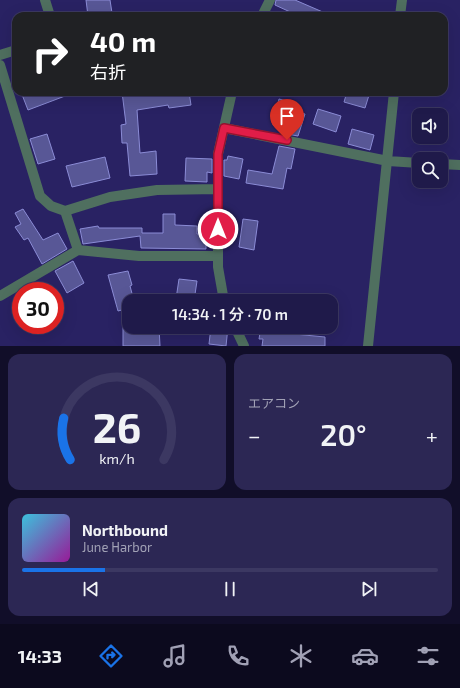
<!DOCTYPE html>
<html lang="ja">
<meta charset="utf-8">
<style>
body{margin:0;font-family:"Exo 2","Noto Sans JP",sans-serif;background:#2c2754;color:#f1f3f6;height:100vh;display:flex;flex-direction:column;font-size:15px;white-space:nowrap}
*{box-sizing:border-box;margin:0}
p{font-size:13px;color:#a1a1b5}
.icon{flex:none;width:22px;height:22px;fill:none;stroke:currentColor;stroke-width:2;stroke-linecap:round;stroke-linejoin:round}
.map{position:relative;height:346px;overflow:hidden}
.sheet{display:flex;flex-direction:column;gap:8px;padding:8px;background:#110e29;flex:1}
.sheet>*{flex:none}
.banner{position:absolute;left:12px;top:12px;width:436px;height:84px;border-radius:12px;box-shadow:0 4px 16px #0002,0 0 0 1px #3c3862;background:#202124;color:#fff;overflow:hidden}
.controls{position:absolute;left:412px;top:108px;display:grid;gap:8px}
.controls a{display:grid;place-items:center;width:36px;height:36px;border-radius:8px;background:#1f1a4a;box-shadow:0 4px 16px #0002,0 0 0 1px #3c3862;font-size:20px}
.speed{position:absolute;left:12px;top:282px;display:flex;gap:8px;font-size:20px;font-weight:700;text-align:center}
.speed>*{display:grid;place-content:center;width:52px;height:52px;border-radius:50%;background:#1f1a4a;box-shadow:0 4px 16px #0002,0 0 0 1px #3c3862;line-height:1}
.speed .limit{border:6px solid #d22;background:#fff;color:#111}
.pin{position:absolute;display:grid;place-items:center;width:34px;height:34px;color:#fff;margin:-41px -17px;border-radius:50% 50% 50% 0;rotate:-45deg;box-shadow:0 0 4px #0007}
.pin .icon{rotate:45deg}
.me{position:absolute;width:44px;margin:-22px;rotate:0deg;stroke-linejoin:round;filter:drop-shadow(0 0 3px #0008)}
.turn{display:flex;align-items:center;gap:14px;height:84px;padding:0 12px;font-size:18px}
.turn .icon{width:52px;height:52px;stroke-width:2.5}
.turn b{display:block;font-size:28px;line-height:34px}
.big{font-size:30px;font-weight:600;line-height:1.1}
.sheet .card{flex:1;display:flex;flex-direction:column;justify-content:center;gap:6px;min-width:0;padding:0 14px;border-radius:12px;background:#2c2754}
.sheet .dial{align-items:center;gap:0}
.dial svg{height:104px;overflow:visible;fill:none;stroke:#3c3862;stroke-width:7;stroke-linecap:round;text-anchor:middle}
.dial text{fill:#f1f3f6;stroke:none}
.song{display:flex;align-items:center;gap:12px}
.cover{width:48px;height:48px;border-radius:6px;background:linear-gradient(135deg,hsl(190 70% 55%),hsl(300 70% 35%))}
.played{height:4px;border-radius:2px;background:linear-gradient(90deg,#1a73e8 20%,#3c3862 20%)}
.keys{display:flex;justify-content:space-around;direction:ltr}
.heat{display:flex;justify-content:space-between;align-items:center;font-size:22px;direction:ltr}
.sheet .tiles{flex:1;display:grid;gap:8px;grid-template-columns:1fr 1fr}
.card:last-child{grid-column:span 2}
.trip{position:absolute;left:122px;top:294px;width:216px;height:40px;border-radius:12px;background:#1f1a4a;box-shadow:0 4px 16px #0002,0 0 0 1px #3c3862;font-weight:600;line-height:40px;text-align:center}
.tabs{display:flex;height:64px;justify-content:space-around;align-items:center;background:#0c0a1e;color:#a1a1b5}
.tabs .icon{width:28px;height:28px}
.tabs .active{color:#1a73e8}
.tabs b{font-size:18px;color:#f1f3f6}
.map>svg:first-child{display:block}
.building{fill:#585796;stroke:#8b8cd6}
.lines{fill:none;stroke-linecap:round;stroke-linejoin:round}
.street{stroke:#4f6f5f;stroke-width:10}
.route-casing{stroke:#92132f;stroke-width:10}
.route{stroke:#e11d48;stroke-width:7}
</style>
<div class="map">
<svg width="460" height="346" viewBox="0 0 460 346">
<rect width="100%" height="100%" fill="#292263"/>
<path class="building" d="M86,0H110L112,13L88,16Z
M276,0H295L332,16H299L275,5Z
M21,92H72L73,93L28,110Z
M122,92H189L191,105L169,108L168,105L137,110L140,153L156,151L157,174L130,176L127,143H122L121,125L126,124Z
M347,92H370L365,108L344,102Z
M279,99L294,103L291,111L305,114L298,136L281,133L283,127L273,125Z
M318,109L341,116L336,132L313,124Z
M352,129L374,135L370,150L348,144Z
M47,134L55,159L38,164L30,139Z
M279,146L295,149L291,169L287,168L283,189L246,183L248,170L272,174Z
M228,156L243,159L239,179L224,176V160H227Z
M105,157L110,178L72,187L66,166Z
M186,158L212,159V173L207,172V182L185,181Z
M23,209L43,240L58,233L67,249L42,264L28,238L24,240L15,227L21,224L15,213Z
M163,214H175V225L197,226V234H206V249L141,248L140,236L83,244L80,229L98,226L99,228H142V233H163Z
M243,219L258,221L254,250L239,247Z
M73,261L84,283L67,293L55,271Z
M128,271L132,285L130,286L134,301H129V308L118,311L108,275Z
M179,279L197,281L194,301L176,299Z
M123,327H159L160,346H123Z
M211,327H228L226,346L209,344Z
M261,327H285L284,333L325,337V346H262L263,339H259Z"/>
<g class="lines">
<path class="street" d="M45,0L50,16
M201,16H209
M262,16L270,0
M400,16L402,0
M0,55L16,50
M0,65L40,196L51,206L65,211L110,197L157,190L218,189
M224,128L388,161L419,163
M441,164L460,165
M65,211L78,250L139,256H218
M0,296L78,250
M224,301L218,267V154L232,92
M235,327L244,346
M368,346L394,92"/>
</g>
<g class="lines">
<g class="route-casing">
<path id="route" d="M218,229V154L224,128L287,140"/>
</g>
<use href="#route" class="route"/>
</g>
</svg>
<div class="controls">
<a><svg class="icon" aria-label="sound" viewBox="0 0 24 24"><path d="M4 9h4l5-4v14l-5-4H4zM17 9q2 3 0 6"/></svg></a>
<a><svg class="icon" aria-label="search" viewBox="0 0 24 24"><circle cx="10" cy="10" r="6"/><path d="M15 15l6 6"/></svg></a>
</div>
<div class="speed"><div class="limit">30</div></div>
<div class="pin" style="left:287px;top:140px;background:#d93025"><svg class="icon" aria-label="arrive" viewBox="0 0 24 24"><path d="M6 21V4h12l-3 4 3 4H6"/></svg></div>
<svg class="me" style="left:218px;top:229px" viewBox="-20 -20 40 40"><circle r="17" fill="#e11d48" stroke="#fff" stroke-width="3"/><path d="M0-11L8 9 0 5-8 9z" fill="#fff"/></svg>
<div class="trip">14:34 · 1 分 · 70 m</div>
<div class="banner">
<div class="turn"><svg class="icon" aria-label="right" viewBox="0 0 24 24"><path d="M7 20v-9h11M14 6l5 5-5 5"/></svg><div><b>40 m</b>右折</div></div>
</div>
</div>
<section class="sheet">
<div class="tiles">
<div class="card dial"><svg viewBox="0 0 100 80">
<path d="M14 69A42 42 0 1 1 86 69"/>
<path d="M14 69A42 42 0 0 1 9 37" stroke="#1a73e8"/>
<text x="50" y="56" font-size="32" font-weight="700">26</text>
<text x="50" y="72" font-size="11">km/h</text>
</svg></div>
<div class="card"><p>エアコン</p>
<div class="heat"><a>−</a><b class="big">20°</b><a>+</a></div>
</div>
<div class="card">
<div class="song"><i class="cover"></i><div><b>Northbound</b><p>June Harbor</p></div></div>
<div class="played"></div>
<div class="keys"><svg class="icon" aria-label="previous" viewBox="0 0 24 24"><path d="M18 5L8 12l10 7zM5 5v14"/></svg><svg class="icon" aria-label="pause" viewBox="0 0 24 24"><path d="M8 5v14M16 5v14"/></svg><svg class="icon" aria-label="next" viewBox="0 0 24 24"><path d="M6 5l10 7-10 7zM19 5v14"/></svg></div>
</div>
</div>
</section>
<nav class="tabs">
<b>14:33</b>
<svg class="icon active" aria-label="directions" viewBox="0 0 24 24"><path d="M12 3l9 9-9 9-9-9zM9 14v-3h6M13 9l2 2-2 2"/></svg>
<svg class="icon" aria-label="music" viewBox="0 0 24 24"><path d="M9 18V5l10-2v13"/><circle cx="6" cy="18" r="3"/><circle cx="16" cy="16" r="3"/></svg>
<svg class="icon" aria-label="phone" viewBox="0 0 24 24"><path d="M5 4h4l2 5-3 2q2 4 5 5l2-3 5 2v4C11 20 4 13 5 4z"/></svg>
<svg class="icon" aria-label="climate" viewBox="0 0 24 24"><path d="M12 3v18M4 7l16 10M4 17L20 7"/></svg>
<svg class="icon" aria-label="car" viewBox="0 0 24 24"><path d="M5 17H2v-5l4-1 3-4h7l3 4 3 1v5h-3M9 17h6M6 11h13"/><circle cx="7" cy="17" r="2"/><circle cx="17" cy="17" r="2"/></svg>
<svg class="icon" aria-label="filters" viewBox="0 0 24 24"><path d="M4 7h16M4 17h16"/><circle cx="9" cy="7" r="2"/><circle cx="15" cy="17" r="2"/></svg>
</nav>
